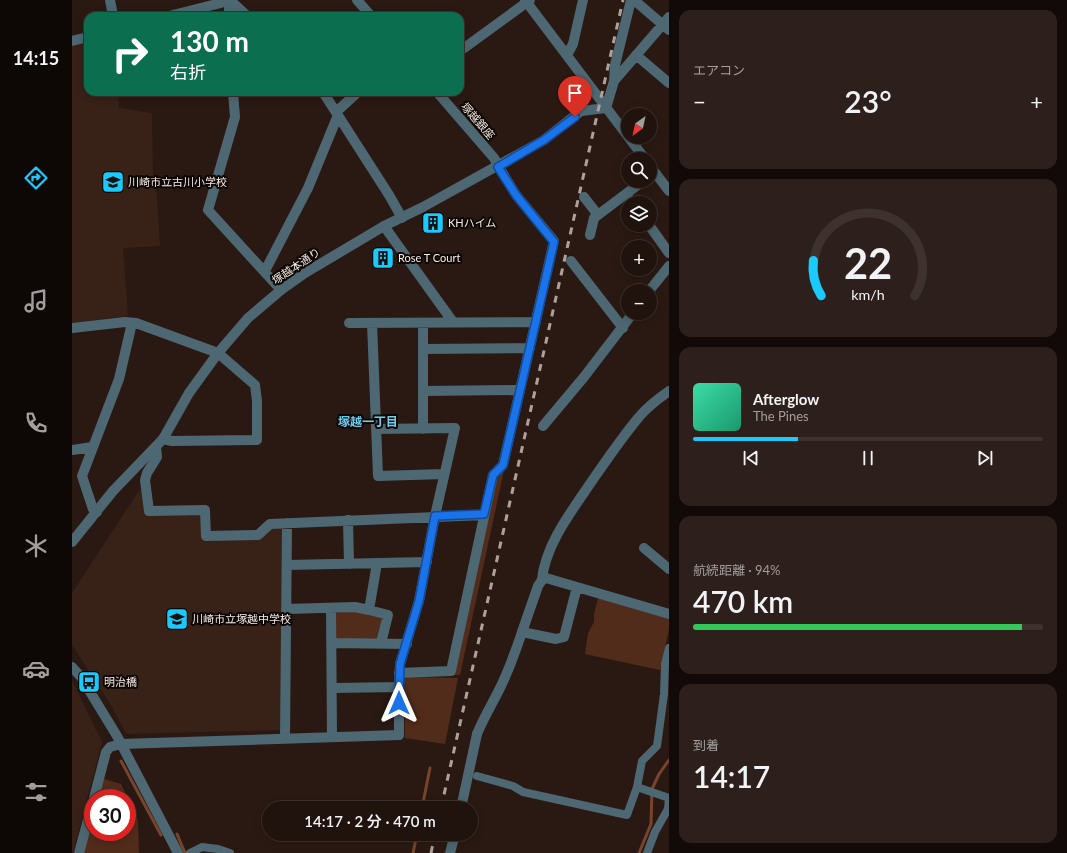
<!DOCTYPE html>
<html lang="ja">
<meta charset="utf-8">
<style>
body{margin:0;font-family:Lato,"Noto Sans JP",sans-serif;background:#2d201c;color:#f1f3f6;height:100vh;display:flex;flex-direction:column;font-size:15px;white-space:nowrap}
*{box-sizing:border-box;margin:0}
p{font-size:13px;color:#a29e9e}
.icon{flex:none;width:22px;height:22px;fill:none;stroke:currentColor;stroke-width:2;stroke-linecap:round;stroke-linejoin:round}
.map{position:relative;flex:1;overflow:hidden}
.sheet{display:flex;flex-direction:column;gap:10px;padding:10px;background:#120a08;width:398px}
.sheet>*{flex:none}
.guide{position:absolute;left:12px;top:12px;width:380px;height:84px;border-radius:12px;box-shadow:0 2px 10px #0003,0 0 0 1px #3d322e;background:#0b6e4f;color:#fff;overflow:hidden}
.needle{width:26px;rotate:213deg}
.fabs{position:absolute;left:549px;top:108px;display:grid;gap:8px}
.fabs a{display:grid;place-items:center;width:36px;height:36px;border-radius:50%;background:#20130e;box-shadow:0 2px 10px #0003,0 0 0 1px #3d322e;font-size:20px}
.speed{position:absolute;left:12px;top:789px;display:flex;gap:8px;font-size:20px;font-weight:700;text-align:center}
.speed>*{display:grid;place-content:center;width:52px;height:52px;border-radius:50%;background:#20130e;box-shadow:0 2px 10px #0003,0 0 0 1px #3d322e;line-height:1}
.speed .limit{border:6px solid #d22;background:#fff;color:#111}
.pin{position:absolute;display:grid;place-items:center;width:34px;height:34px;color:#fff;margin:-41px -17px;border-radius:50% 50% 50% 0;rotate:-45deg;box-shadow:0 0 4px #0007}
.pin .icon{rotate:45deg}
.me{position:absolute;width:44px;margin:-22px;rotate:0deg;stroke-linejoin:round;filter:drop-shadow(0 0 3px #0008)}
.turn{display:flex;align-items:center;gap:14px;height:84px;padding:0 20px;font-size:18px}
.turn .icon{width:52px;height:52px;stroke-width:2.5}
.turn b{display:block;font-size:28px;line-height:34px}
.big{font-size:30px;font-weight:600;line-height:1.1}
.sheet .widget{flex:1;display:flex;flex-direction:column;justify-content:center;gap:6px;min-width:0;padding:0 14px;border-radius:12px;background:#2d201c}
.sheet .dial{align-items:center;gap:0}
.dial svg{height:104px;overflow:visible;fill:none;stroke:#3d322e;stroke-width:7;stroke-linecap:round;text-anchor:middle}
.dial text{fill:#f1f3f6;stroke:none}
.song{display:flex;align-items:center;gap:12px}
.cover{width:48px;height:48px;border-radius:6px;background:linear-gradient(135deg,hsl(160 70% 55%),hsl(160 70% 35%))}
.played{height:4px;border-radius:2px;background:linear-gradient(90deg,#1bcafc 30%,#3d322e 30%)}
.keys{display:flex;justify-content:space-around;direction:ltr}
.heat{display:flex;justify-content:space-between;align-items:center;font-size:22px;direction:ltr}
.charge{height:6px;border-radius:3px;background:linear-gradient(90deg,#34c759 94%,#3d322e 0)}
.trip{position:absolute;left:190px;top:801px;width:216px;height:40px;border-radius:20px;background:#20130e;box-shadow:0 2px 10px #0003,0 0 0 1px #3d322e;font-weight:600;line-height:40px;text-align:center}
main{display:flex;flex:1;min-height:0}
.menu{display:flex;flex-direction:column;width:72px;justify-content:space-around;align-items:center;background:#0d0806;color:#a29e9e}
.menu .icon{width:28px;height:28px}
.menu .active{color:#1bcafc}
.menu b{font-size:18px;color:#f1f3f6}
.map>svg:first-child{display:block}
.built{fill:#382117}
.green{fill:#522c1b}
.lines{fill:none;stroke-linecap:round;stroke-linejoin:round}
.stream{stroke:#77442e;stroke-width:3}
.pedestrian{stroke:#4d6872;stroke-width:8}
.minor{stroke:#4d6872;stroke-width:10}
.tertiary{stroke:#4d6872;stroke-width:10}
.rail{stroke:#aea09a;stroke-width:3;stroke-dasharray:7 7;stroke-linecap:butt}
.route-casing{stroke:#114b97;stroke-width:10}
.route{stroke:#1a73e8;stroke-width:7}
.labels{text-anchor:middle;stroke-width:4;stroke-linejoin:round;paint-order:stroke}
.street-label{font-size:11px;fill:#f6eae5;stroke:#0d0704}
.poi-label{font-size:11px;fill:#f6eae5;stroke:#0d0704;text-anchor:start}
.neighbourhood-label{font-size:12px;font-weight:bold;fill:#71cdef;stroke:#0d0704}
</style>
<main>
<nav class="menu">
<b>14:15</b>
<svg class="icon active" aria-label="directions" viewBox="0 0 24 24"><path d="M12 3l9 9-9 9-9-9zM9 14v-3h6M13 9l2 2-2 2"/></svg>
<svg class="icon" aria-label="music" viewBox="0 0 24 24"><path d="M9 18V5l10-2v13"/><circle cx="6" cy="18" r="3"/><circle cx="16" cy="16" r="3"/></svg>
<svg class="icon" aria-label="phone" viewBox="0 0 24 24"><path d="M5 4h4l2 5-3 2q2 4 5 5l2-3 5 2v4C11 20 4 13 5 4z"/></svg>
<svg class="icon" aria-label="climate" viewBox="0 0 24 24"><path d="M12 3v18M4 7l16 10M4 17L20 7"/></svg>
<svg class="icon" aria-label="car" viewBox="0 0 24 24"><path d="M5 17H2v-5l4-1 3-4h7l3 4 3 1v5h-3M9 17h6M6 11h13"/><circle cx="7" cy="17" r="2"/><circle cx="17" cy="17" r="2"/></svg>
<svg class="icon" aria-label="filters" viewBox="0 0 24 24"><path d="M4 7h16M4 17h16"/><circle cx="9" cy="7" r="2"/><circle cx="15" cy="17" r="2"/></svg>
</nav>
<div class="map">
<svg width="597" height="853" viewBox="0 0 597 853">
<rect width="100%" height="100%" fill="#2a1912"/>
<path class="built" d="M16,41V92H46L47,108L80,113L81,182L84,183L88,246L51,248L56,314L55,316L0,323V46Z
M68,489L71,495L73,510L129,514L131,540L188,539L199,529L211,527L210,727L207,730L56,734L53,732L40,707L0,645V593Z
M0,680L30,742L1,853H0Z"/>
<path class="green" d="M432,470L388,675H383L424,481Z
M526,598L597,619V629L588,670L513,654L516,633L522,622V614Z
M284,611L311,619L305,639L264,640V613Z
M335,677L386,678L373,744L333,738L332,679Z
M32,779L49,784L66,820L67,853H11L21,818V832H55V798H26Z"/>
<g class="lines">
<path class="stream" d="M49,761L89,835
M350,808L358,768
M105,834L113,853
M341,853L345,834
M567,853L579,824L580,789L587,774L597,760"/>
<path class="pedestrian" d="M405,776L441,786L451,792L555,815L565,787L570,761L585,746L592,694L593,664L597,648
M565,787L597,798
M118,853L130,847L146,849L158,853
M575,853L583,832L596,809L597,798"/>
<path class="minor" d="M38,0L41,16
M157,0V16
M158,0L175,16
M562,0L597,30
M97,16L149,3L154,0
M0,41L16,37
M388,51L458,0
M495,55L501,44L511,0
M564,55L597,83
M542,81L543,65L559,0
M161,92L163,117L136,210L209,290
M251,92L317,195L330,218
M509,111L534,108L542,81L597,17
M264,112L286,92
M554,194L560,203
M512,197L526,215
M577,225L597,253
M312,226L381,322
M518,235L522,218L571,181
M499,261L551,328
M192,270L195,267L236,188L266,115
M577,291L597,266
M277,323L464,322
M300,323L306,476L372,474
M351,323V429
M0,328L53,322L64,323L146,353L183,385L185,401V440L100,441L91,439
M351,349L458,348
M352,391L448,390
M471,426L512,377L561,313
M304,429L383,428L363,516L347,601L328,664L327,687V735
M84,447L85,457L75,473L73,480L77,511L133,510L134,536L186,535L198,524L412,515
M0,450L20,447
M25,512L21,509L10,476L47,379L60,323
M276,520L277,564
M572,548L597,569
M215,565L355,562
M474,578L597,614
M470,580C473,544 502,508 522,478C536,458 551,436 567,417C575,407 587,398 597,391
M259,608L260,736
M214,609L283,607L297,610L305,563
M297,610L316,615L309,643
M260,643L335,644
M327,673L379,671L421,475L431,465L482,241L444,195L427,167
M260,688L327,687
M405,734C411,719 419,706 426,692C436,673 443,653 450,632L484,639L492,637L505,587
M213,738L215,523
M22,798L34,752L38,747L49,744
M7,853L21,801"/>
<path class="tertiary" d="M285,0L299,16
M453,0L573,159
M365,92L422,158L427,167
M578,166L597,191
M0,542L41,491L91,439L117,393L146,353L176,318L209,290L233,273L312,226L351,207L472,140L509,111L514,81
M450,632L466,586L470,580L474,578
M0,667L9,677L45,736L106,853
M49,744L327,735
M389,808L405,734
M378,853L383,834"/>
<path class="rail" d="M369,808L551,0
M359,853L363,834"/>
</g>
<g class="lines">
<g class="route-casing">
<path id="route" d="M327,703L328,664L347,601L363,516L412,514L421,475L431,465L482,242L444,195L426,167L472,140L503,117"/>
</g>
<use href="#route" class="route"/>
</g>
<defs>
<g id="school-square" transform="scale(1.15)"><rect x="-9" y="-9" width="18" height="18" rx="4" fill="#1bcafc" stroke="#0d0704"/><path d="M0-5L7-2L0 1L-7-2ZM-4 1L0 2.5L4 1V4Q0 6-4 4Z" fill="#111"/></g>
<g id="building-square" transform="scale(1.15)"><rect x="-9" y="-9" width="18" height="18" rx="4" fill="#1bcafc" stroke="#0d0704"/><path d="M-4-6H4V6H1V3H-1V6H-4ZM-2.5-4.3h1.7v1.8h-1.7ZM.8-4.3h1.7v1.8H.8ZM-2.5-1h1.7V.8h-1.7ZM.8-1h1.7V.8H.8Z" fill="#111"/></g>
<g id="bus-square" transform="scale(1.15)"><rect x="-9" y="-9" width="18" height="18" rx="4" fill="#1bcafc" stroke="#0d0704"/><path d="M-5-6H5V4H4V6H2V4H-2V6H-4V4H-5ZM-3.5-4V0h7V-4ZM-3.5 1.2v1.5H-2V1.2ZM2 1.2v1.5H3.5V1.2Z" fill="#111"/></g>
</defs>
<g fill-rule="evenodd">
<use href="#school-square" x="41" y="182"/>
<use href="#building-square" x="361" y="223"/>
<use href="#building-square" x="311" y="258"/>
<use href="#school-square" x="105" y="619"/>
<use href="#bus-square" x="17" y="682"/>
</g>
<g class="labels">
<g class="street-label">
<text transform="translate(406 121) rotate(49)" y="4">塚越銀座</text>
<text transform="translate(224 266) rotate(-34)" y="4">塚越本通り</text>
</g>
<g class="poi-label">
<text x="56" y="186">川崎市立古川小学校</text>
<text x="376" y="227">KHハイム</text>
<text x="326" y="262">Rose T Court</text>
<text x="120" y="623">川崎市立塚越中学校</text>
<text x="32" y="686">明治橋</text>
</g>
<g class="neighbourhood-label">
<text x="296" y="426">塚越一丁目</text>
</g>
</g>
</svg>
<div class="fabs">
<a><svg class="needle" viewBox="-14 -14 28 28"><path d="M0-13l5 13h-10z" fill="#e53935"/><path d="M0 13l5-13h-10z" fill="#a29e9e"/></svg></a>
<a><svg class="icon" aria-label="search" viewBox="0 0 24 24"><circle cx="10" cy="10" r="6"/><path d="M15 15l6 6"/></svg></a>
<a><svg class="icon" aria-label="layers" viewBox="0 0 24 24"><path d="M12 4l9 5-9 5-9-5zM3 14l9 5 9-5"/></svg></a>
<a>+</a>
<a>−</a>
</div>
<div class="speed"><div class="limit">30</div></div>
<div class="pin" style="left:503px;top:117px;background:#d93025"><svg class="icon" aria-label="arrive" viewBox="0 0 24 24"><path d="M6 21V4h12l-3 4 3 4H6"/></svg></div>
<svg class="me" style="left:327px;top:703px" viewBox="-20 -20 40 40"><path d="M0-17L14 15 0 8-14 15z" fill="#1a73e8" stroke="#fff" stroke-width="4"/></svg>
<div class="trip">14:17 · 2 分 · 470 m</div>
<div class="guide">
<div class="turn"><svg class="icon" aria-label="right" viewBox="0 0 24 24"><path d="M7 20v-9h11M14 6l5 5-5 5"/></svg><div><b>130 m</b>右折</div></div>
</div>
</div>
<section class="sheet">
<div class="widget"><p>エアコン</p>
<div class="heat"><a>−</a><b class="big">23°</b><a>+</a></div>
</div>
<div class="widget dial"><svg viewBox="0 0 100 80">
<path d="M14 69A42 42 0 1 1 86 69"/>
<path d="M14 69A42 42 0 0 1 8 42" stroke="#1bcafc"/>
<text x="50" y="56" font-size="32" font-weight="700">22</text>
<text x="50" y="72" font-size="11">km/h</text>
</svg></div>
<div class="widget">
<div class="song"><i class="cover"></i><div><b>Afterglow</b><p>The Pines</p></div></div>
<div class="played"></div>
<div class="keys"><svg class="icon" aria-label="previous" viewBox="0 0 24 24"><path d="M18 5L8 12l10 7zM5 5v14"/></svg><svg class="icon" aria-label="pause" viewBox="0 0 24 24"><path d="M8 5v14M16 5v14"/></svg><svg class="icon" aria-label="next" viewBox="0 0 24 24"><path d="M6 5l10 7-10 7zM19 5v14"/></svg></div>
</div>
<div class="widget"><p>航続距離 · 94%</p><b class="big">470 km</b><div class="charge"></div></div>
<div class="widget"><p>到着</p><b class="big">14:17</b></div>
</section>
</main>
